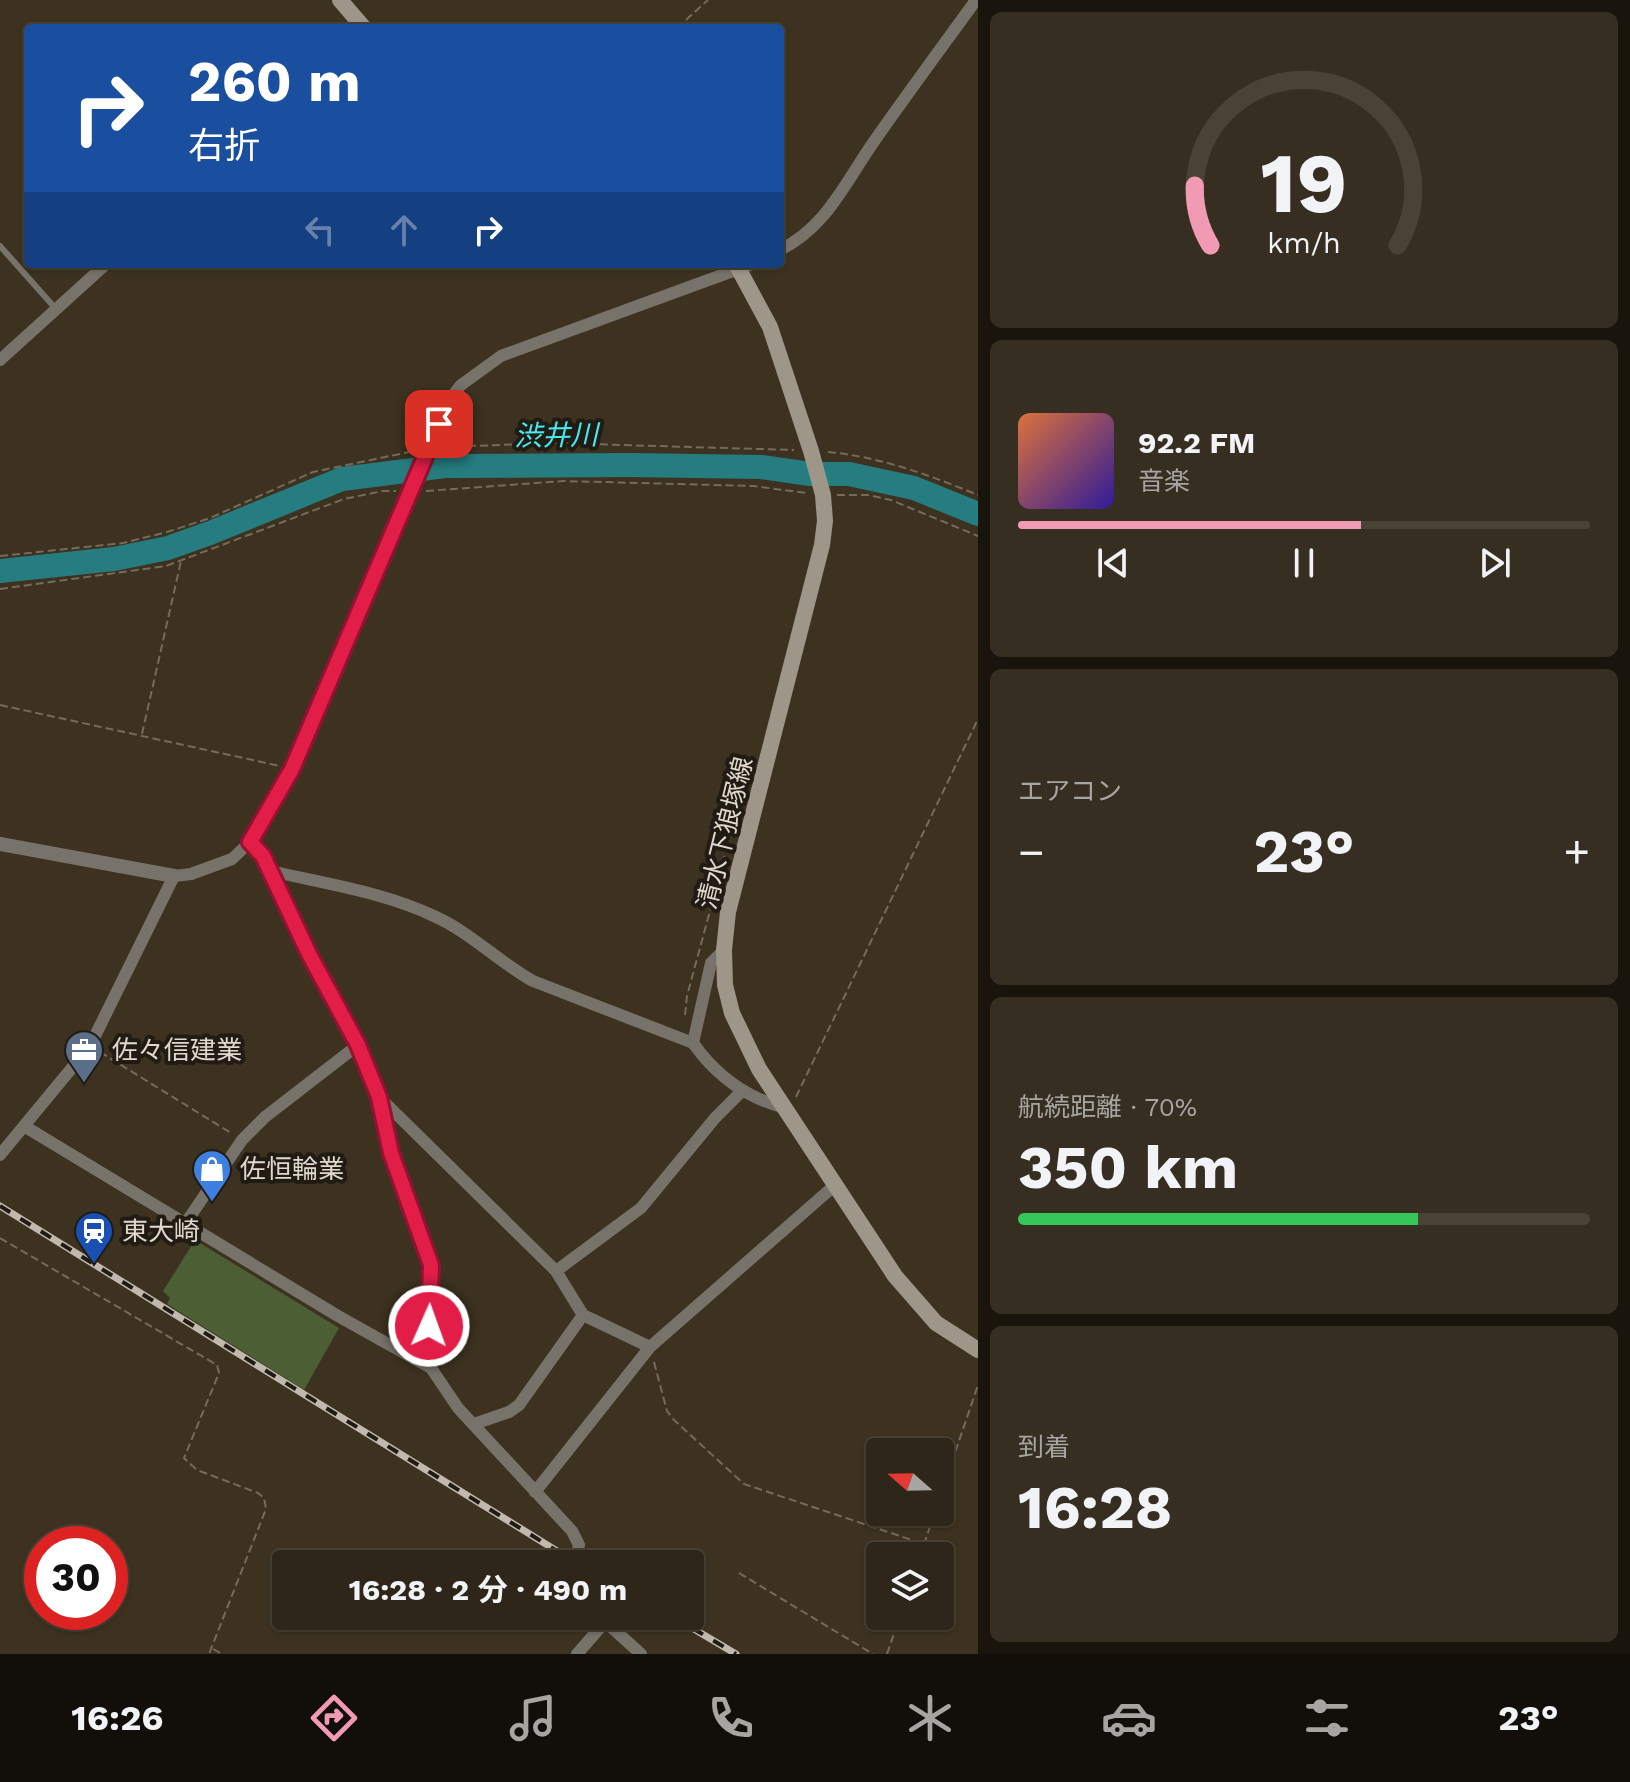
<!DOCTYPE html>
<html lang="ja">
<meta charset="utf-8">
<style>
body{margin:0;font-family:"Work Sans","Noto Sans JP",sans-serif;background:#362e21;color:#f1f3f6;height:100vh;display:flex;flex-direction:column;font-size:30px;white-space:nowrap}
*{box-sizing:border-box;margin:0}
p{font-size:26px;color:#a7a5a2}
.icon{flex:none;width:44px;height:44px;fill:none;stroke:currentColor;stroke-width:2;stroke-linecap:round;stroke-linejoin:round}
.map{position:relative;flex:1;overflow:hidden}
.sheet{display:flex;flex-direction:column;gap:12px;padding:12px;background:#19150d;width:652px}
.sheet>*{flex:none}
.hud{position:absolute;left:24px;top:24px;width:760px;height:244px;border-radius:8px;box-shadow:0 2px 6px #0004,0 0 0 2px #494337;background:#1a4fa0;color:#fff;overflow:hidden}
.needle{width:52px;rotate:290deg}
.fabs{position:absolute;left:866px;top:1438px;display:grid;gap:16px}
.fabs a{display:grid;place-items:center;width:88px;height:88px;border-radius:8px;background:#2e2618;box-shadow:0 2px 6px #0004,0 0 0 2px #494337;font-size:40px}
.speed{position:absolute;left:24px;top:1526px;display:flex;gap:16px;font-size:40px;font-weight:700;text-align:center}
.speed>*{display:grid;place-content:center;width:104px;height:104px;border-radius:50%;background:#2e2618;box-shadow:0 2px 6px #0004,0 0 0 2px #494337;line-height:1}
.speed .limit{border:12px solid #d22;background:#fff;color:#111}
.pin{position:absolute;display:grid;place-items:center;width:68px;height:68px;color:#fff;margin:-34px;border-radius:16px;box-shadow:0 4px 12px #0006}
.me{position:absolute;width:88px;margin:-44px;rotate:2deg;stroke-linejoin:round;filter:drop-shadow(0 0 6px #0008)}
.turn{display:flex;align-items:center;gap:28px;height:168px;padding:0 32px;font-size:36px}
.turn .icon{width:104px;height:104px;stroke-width:2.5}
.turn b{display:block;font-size:56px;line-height:68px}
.lanes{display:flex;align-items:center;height:76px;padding:0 32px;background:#0003;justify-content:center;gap:40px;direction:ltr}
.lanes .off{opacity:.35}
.big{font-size:60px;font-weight:700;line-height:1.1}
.sheet .widget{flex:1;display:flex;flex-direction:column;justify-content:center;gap:12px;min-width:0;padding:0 28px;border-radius:12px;background:#362e21}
.sheet .dial{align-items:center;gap:0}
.dial svg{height:208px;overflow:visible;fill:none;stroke:#494337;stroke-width:7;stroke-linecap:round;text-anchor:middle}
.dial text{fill:#f1f3f6;stroke:none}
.song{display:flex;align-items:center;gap:24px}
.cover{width:96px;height:96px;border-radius:12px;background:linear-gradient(135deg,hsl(20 70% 55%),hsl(250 70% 35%))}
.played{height:8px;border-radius:4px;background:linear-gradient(90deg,#f19ab3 60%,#494337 60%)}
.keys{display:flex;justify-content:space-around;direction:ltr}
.heat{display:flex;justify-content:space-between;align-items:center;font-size:44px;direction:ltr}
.charge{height:12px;border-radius:6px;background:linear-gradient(90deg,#34c759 70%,#494337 0)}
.trip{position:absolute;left:272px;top:1550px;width:432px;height:80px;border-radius:8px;background:#2e2618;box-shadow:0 2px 6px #0004,0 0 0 2px #494337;font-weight:700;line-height:80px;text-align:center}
.tabs{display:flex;height:128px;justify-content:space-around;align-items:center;background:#120f0a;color:#a7a5a2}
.tabs .icon{width:56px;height:56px}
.tabs .selected{color:#f19ab3}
.tabs b{font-size:36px;color:#f1f3f6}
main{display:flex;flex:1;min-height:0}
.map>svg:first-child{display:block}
.green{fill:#4c5e33}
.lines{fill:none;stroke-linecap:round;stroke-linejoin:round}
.river{stroke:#267d80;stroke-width:24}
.path{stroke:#746b5b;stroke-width:2;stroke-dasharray:8 4;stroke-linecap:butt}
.service{stroke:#78736a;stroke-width:6}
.minor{stroke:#78736a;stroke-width:12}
.tertiary{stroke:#78736a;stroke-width:14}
.secondary{stroke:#9e9688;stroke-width:16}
.rail-casing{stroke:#c1b9ad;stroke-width:7}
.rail{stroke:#201b13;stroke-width:4;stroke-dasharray:12;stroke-linecap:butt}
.route-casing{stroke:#92132f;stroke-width:20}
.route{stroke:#e11d48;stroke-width:14}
.labels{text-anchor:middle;stroke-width:8;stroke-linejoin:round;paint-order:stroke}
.street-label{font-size:26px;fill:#dfd8cd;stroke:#201b13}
.poi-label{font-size:26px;fill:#dfd8cd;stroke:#201b13;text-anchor:start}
.water-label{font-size:28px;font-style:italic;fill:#48e9ef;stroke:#201b13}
</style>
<main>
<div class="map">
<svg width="978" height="1654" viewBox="0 0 978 1654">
<rect width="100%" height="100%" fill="#3d3220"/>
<path class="green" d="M195,1240L339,1328L304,1390L167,1304L170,1298L163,1291Z"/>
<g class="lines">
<path class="river" d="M0,571L114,559L168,548L210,533L342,479L445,466L630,465L761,467L810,474H849L914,488L978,514"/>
<path class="path" d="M677,28L708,0
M444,447L553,443L794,450
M828,452C881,457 929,475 978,495
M426,491L563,481L753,486L807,493
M837,495H868L891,500L978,536
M0,556L123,543L167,532L210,518L313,472L414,451
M0,589L166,566L344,499L383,491H396
M0,705L280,766
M142,734L181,561
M685,1015L687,996L749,766
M100,1052L231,1133
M796,1097L978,719
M0,1238L217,1365L219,1373L184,1458L197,1470L258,1493L264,1498L266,1509L209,1654
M654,1362L667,1411L674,1420L744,1484L924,1544
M940,1497L978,1385
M920,1556L935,1512
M739,1573L873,1654
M213,1649L222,1654
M887,1654L900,1616"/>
<path class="service" d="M0,246L56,309"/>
<path class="minor" d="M780,250C827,227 846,181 875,140C908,93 942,47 976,0
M0,360L106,264
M250,842L263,856L309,954L358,1045L379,1097L391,1153L431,1265L429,1326L431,1368
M271,871C326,884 384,892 436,917C471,933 499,962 533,981L693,1043L711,963L724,950
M693,1043C715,1074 745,1097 782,1107
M379,1097L556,1271
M24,1126L338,1316L431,1368L458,1408L572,1531L579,1545L574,1564
M0,1155L90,1046L174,876L191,874L232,859L250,842L292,769L450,399L461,385L501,356L752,264
M185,1224L242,1140L265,1117L358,1045
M583,1315L650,1347
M474,1424L509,1412L519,1405L583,1315L556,1271L641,1208L715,1118L743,1090
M535,1492L650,1347L834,1186
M599,1616L641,1654
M577,1654L605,1622"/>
<path class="tertiary" d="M0,844L174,876"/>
<path class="secondary" d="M340,0L364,28
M736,264L770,327L811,451L823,495L825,521L822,545L728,912L724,950L725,985L732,1013L759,1069L895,1276L936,1323L978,1350"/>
<g class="rail-casing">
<path id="rail" d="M0,1206L578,1564
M672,1616L736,1654"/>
</g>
<use href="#rail" class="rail"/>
</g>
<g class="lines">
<g class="route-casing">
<path id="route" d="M429,1326L431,1265L391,1153L379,1097L358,1045L309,954L263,856L250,842L292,769L439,424"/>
</g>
<use href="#route" class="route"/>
</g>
<defs>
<g id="office-pin" transform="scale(2)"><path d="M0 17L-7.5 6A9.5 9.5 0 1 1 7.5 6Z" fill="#5c6f8a" stroke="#201b13"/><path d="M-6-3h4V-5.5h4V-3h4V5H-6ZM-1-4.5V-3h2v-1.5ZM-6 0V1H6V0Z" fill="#fff"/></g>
<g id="shop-pin" transform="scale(2)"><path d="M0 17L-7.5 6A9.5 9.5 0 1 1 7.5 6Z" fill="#3f7fe0" stroke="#201b13"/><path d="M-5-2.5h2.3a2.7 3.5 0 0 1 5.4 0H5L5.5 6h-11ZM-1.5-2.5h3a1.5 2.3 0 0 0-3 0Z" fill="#fff"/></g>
<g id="station-pin" transform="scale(2)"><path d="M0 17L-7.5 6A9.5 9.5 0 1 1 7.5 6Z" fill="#1a4fb4" stroke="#201b13"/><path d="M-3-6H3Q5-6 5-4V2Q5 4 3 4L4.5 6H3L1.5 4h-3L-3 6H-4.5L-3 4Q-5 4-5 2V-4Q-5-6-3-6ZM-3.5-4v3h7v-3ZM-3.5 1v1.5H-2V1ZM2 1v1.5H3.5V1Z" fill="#fff"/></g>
</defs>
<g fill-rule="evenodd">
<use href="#office-pin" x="84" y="1050"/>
<use href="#shop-pin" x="212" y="1169"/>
<use href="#station-pin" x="94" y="1231"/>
</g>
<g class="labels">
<g class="street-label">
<text transform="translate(725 833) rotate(-76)" y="9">清水下狼塚線</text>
</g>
<g class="poi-label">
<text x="112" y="1059">佐々信建業</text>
<text x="240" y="1178">佐恒輪業</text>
<text x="122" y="1240">東大崎</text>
</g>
<g class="water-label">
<text transform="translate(556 435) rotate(-1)" y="10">渋井川</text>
</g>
</g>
</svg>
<div class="fabs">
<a><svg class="needle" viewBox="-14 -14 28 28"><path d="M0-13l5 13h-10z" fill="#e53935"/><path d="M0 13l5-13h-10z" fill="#a7a5a2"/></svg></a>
<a><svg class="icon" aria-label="layers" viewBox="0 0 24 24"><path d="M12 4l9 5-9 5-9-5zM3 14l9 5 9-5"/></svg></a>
</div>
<div class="speed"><div class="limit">30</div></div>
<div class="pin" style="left:439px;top:424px;background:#d93025"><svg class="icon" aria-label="arrive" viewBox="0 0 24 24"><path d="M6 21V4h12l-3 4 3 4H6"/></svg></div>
<svg class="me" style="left:429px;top:1326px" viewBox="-20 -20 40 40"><circle r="17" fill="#e11d48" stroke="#fff" stroke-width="3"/><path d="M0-11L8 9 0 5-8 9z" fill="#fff"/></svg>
<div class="trip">16:28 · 2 分 · 490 m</div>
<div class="hud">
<div class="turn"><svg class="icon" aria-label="right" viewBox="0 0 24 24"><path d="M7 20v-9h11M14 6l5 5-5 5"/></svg><div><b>260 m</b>右折</div></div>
<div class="lanes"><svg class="icon off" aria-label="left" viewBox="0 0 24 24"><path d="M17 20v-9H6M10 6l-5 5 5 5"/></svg><svg class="icon off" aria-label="ahead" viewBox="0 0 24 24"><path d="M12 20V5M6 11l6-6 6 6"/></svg><svg class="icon" aria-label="right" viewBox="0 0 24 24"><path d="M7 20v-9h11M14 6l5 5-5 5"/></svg></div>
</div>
</div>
<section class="sheet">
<div class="widget dial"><svg viewBox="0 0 100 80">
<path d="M14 69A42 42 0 1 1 86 69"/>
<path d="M14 69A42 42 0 0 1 8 46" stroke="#f19ab3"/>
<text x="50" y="56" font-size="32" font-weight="700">19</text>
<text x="50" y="72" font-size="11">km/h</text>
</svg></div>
<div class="widget">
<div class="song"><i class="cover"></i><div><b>92.2 FM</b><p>音楽</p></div></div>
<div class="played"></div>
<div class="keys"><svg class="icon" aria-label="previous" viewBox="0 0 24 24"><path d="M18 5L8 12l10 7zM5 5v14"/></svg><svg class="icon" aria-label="pause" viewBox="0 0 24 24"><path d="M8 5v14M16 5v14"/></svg><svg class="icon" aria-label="next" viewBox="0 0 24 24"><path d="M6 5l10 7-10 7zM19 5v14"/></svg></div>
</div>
<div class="widget"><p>エアコン</p>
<div class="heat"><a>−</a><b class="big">23°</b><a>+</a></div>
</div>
<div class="widget"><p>航続距離 · 70%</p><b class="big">350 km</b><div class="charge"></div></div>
<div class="widget"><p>到着</p><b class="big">16:28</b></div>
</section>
</main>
<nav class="tabs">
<b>16:26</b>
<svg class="icon selected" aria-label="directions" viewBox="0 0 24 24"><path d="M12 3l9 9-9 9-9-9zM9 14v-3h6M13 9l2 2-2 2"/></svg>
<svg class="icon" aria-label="music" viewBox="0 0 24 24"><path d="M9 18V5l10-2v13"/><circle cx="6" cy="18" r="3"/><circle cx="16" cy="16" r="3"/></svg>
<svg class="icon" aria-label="phone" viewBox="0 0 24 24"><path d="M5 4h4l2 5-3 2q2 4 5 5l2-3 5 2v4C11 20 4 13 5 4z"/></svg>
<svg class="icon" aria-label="climate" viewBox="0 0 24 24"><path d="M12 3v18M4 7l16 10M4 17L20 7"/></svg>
<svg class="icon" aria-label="car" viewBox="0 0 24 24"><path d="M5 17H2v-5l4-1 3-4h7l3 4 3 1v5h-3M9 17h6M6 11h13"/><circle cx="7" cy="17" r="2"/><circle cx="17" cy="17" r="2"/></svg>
<svg class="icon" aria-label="filters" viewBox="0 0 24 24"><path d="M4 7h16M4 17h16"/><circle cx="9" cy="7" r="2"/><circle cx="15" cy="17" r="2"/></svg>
<b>23°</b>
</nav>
